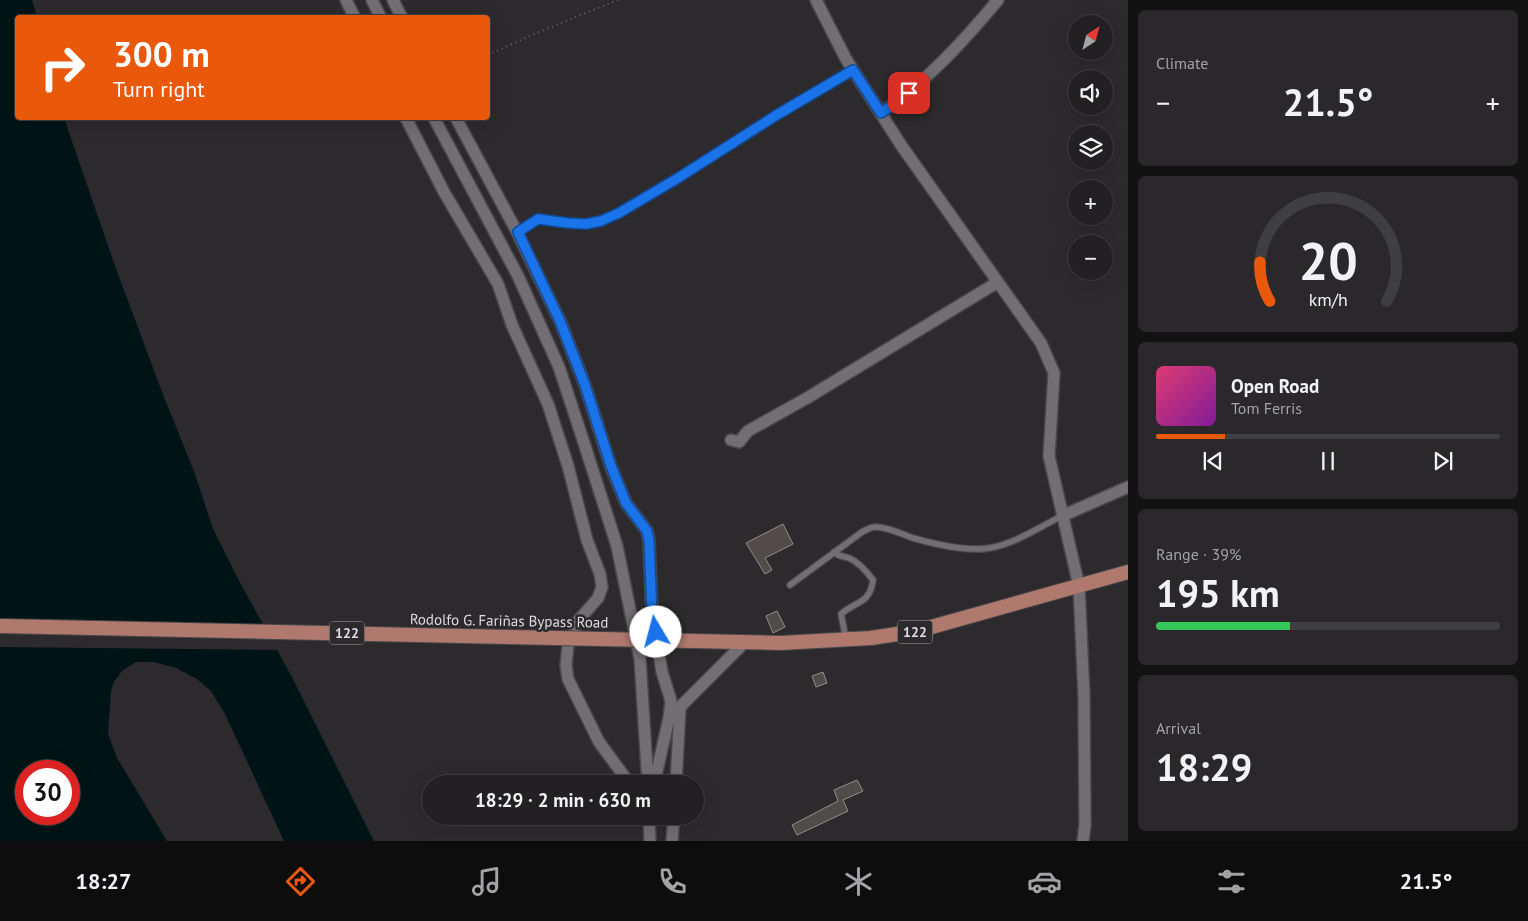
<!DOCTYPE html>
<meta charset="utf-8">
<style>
body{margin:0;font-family:"PT Sans",sans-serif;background:#2a282a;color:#f1f3f6;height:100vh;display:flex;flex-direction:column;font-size:19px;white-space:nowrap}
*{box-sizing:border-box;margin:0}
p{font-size:16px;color:#a2a3a5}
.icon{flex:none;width:28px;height:28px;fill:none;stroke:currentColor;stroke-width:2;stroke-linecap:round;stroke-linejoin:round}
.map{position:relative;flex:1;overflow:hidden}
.details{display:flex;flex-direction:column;gap:10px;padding:10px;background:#131213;width:400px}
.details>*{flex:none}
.guide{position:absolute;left:15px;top:15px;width:475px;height:105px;border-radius:5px;box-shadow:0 5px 20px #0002,0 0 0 1px #3f3e40;background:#ea580c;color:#fff;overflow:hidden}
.needle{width:32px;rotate:36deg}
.tools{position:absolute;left:1068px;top:15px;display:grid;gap:10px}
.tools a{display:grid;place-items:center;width:45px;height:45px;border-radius:50%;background:#222022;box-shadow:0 5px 20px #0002,0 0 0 1px #3f3e40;font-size:25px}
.speed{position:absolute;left:15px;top:760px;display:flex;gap:10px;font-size:25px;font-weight:700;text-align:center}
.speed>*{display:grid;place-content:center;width:65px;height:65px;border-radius:50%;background:#222022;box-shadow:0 5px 20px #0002,0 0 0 1px #3f3e40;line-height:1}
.speed .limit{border:8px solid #d22;background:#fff;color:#111}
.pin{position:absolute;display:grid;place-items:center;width:42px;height:42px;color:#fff;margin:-21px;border-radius:10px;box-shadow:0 2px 8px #0006}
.me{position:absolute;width:55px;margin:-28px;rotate:352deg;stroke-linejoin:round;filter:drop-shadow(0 0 4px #0008)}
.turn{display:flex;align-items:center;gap:18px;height:105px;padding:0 15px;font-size:22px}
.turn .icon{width:65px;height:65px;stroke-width:2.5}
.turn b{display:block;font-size:35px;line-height:42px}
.big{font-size:38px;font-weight:700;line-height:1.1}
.details .card{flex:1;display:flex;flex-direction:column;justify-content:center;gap:8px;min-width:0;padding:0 18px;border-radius:8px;background:#2a282a}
.details .dial{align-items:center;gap:0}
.dial svg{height:130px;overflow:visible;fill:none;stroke:#3f3e40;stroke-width:7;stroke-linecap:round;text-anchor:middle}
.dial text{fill:#f1f3f6;stroke:none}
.song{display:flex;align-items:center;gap:15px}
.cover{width:60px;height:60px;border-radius:8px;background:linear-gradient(135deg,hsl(340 70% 55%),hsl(290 70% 35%))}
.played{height:5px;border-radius:2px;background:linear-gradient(90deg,#ea580c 20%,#3f3e40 20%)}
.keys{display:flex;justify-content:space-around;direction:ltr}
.heat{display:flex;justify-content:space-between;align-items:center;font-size:28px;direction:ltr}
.charge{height:8px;border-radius:4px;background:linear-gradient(90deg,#34c759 39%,#3f3e40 0)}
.trip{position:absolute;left:422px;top:775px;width:282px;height:50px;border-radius:25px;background:#222022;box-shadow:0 5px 20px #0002,0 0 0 1px #3f3e40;font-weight:700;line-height:50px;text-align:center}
.dock{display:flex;height:80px;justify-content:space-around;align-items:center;background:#0e0d0e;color:#a2a3a5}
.dock .icon{width:35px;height:35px}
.dock .selected{color:#ea580c}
.dock b{font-size:22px;color:#f1f3f6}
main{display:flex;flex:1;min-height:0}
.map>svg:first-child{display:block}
.water{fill:#001415;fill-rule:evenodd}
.pier{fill:#2d2a2e}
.building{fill:#514b49;stroke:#948e8b}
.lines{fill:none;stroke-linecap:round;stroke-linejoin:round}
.service-casing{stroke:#4a484b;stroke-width:8}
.minor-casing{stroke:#4a484b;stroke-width:14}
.primary-casing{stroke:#4a484b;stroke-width:16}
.path{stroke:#6b686c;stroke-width:2;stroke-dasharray:1 4;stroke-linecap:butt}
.service{stroke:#726e73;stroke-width:5.5}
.minor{stroke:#726e73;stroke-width:11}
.primary{stroke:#af796e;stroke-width:14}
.primary-bridge-casing{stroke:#4a484b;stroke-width:16;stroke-linecap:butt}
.primary-bridge{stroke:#af796e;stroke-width:14}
.route-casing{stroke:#114b97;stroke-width:12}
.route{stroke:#1a73e8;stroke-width:9}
.labels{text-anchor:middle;stroke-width:5;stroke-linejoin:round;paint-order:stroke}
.shield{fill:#2d2a2e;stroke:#aaa7ab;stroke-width:1}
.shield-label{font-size:14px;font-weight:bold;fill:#dfdde0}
.street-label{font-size:15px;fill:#dfdde0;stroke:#2d2a2e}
</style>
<main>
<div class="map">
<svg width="1128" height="841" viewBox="0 0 1128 841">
<rect width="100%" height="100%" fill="#2d2a2e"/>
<path class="water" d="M0,0H32L37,17L18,18V118H64L115,266L162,392L195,474L213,529L237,577L293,679L374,841H284L225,714L211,691L197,679L176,668L154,662H136L122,671L114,682L111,691L108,734L117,758L167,841H0ZM26,771H69V814H26Z"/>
<path class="pier" d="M0,622L267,627L280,650L0,647Z"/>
<path class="building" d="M783,524L793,544L765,558L772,570L765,574L746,543Z
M777,611L785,627L773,633L766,616Z
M823,672L827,683L816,687L812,676Z
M857,780L863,791L843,800L848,811L797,835L792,825L838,801L834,790Z"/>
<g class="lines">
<g class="service-casing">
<path id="service" d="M517,232L538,219L568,223L586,224L601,221L619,213L678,178L775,116L853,70
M834,552C839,557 843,556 849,558C859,562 867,572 873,580C870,604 856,601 841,614L846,639
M790,585L862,532C866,530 870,527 876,527C887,527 902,534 913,538C934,544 958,550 981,549C1009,548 1037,528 1062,516"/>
</g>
<g class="minor-casing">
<path id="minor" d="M346,0L355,18
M372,0L381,18
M393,0L402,18
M816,0L846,59L901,145L1041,343L1054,373L1049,456L1079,586L1084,696L1085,825L1083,841
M881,113C927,81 962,43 998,0
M406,118L444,192L498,284L512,325L548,404L568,466L587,540L600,574L602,587L598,598L577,622L568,646L566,665L568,679L599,742L630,784
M434,118L518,276L559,367L584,443L617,546L640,659L648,784
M456,118L517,232L560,321L585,385L611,467L626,503L647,531L649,541L652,613L662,672L671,701L669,718L654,784
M731,440L739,442L748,431L807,398L998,282
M1062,516L1128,487
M669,718L744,643
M676,784L680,708
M649,816L650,841
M672,841L674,816"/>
</g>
<g class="primary-casing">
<path id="primary" d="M694,641L781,643L871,638L917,631L1128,572"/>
</g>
<path class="path" d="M488,55L534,34L618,0"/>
<use href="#service" class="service"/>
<use href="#minor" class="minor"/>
<use href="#primary" class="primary"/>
<g class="primary-bridge-casing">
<path id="primary-bridge" d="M0,626L694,641"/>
</g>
<use href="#primary-bridge" class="primary-bridge"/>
</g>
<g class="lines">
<g class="route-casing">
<path id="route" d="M656,632L652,613L649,541L647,531L626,503L611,466L585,385L560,321L518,232L538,219L568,223L586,224L601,221L619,213L678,178L775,116L853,70L881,113L909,93"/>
</g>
<use href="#route" class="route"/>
</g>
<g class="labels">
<g class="shield">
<rect x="897.5" y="620.5" width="35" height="23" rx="4"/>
<rect x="329.5" y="621.5" width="35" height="23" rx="4"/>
</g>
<g class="shield-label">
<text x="915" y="637">122</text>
<text x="347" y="638">122</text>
</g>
<g class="street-label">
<text transform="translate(509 621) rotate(1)" y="5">Rodolfo G. Fariñas Bypass Road</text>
</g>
</g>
</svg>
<div class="tools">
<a><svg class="needle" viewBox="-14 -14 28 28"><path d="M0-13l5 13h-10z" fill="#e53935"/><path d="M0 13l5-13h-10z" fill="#a2a3a5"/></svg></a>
<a><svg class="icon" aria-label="sound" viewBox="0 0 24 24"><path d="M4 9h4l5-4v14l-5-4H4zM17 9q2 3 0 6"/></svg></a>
<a><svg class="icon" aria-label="layers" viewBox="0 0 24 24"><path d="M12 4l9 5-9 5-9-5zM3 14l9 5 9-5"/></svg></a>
<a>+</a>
<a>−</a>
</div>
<div class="speed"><div class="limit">30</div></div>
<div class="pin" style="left:909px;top:93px;background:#d93025"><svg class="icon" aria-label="arrive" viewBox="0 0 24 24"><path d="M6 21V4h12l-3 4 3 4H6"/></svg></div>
<svg class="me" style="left:656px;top:632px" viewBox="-20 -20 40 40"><circle r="19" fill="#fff"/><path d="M0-13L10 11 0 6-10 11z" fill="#1a73e8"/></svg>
<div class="trip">18:29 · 2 min · 630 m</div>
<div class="guide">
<div class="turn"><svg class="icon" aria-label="right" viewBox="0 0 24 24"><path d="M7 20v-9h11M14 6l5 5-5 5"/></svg><div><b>300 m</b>Turn right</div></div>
</div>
</div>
<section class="details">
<div class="card"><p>Climate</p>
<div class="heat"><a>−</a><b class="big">21.5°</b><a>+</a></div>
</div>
<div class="card dial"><svg viewBox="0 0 100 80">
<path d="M14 69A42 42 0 1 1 86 69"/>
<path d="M14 69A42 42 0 0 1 8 45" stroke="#ea580c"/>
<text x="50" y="56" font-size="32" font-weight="700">20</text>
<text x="50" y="72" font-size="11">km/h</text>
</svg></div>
<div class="card">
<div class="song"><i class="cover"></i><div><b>Open Road</b><p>Tom Ferris</p></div></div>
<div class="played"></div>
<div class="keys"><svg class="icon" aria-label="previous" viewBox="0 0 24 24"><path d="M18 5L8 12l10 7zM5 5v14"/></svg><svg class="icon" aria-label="pause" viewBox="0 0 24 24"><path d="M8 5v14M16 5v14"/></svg><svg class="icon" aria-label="next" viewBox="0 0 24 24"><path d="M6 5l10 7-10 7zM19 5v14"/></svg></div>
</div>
<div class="card"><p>Range · 39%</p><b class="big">195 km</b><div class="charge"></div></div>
<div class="card"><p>Arrival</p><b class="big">18:29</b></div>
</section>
</main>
<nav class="dock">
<b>18:27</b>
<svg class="icon selected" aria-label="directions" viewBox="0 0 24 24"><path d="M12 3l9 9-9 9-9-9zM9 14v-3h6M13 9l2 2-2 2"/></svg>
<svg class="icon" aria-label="music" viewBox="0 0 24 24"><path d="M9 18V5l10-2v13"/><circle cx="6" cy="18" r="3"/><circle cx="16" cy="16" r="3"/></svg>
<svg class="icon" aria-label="phone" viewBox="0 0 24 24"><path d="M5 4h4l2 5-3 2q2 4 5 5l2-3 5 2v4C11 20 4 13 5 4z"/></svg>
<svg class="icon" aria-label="climate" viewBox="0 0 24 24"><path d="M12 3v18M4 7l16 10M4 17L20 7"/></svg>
<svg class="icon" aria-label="car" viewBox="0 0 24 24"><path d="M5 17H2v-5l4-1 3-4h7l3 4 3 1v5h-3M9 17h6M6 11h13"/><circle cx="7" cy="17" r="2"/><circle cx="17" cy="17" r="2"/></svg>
<svg class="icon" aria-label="filters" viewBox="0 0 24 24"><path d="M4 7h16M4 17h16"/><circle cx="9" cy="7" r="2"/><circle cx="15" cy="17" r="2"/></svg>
<b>21.5°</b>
</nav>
